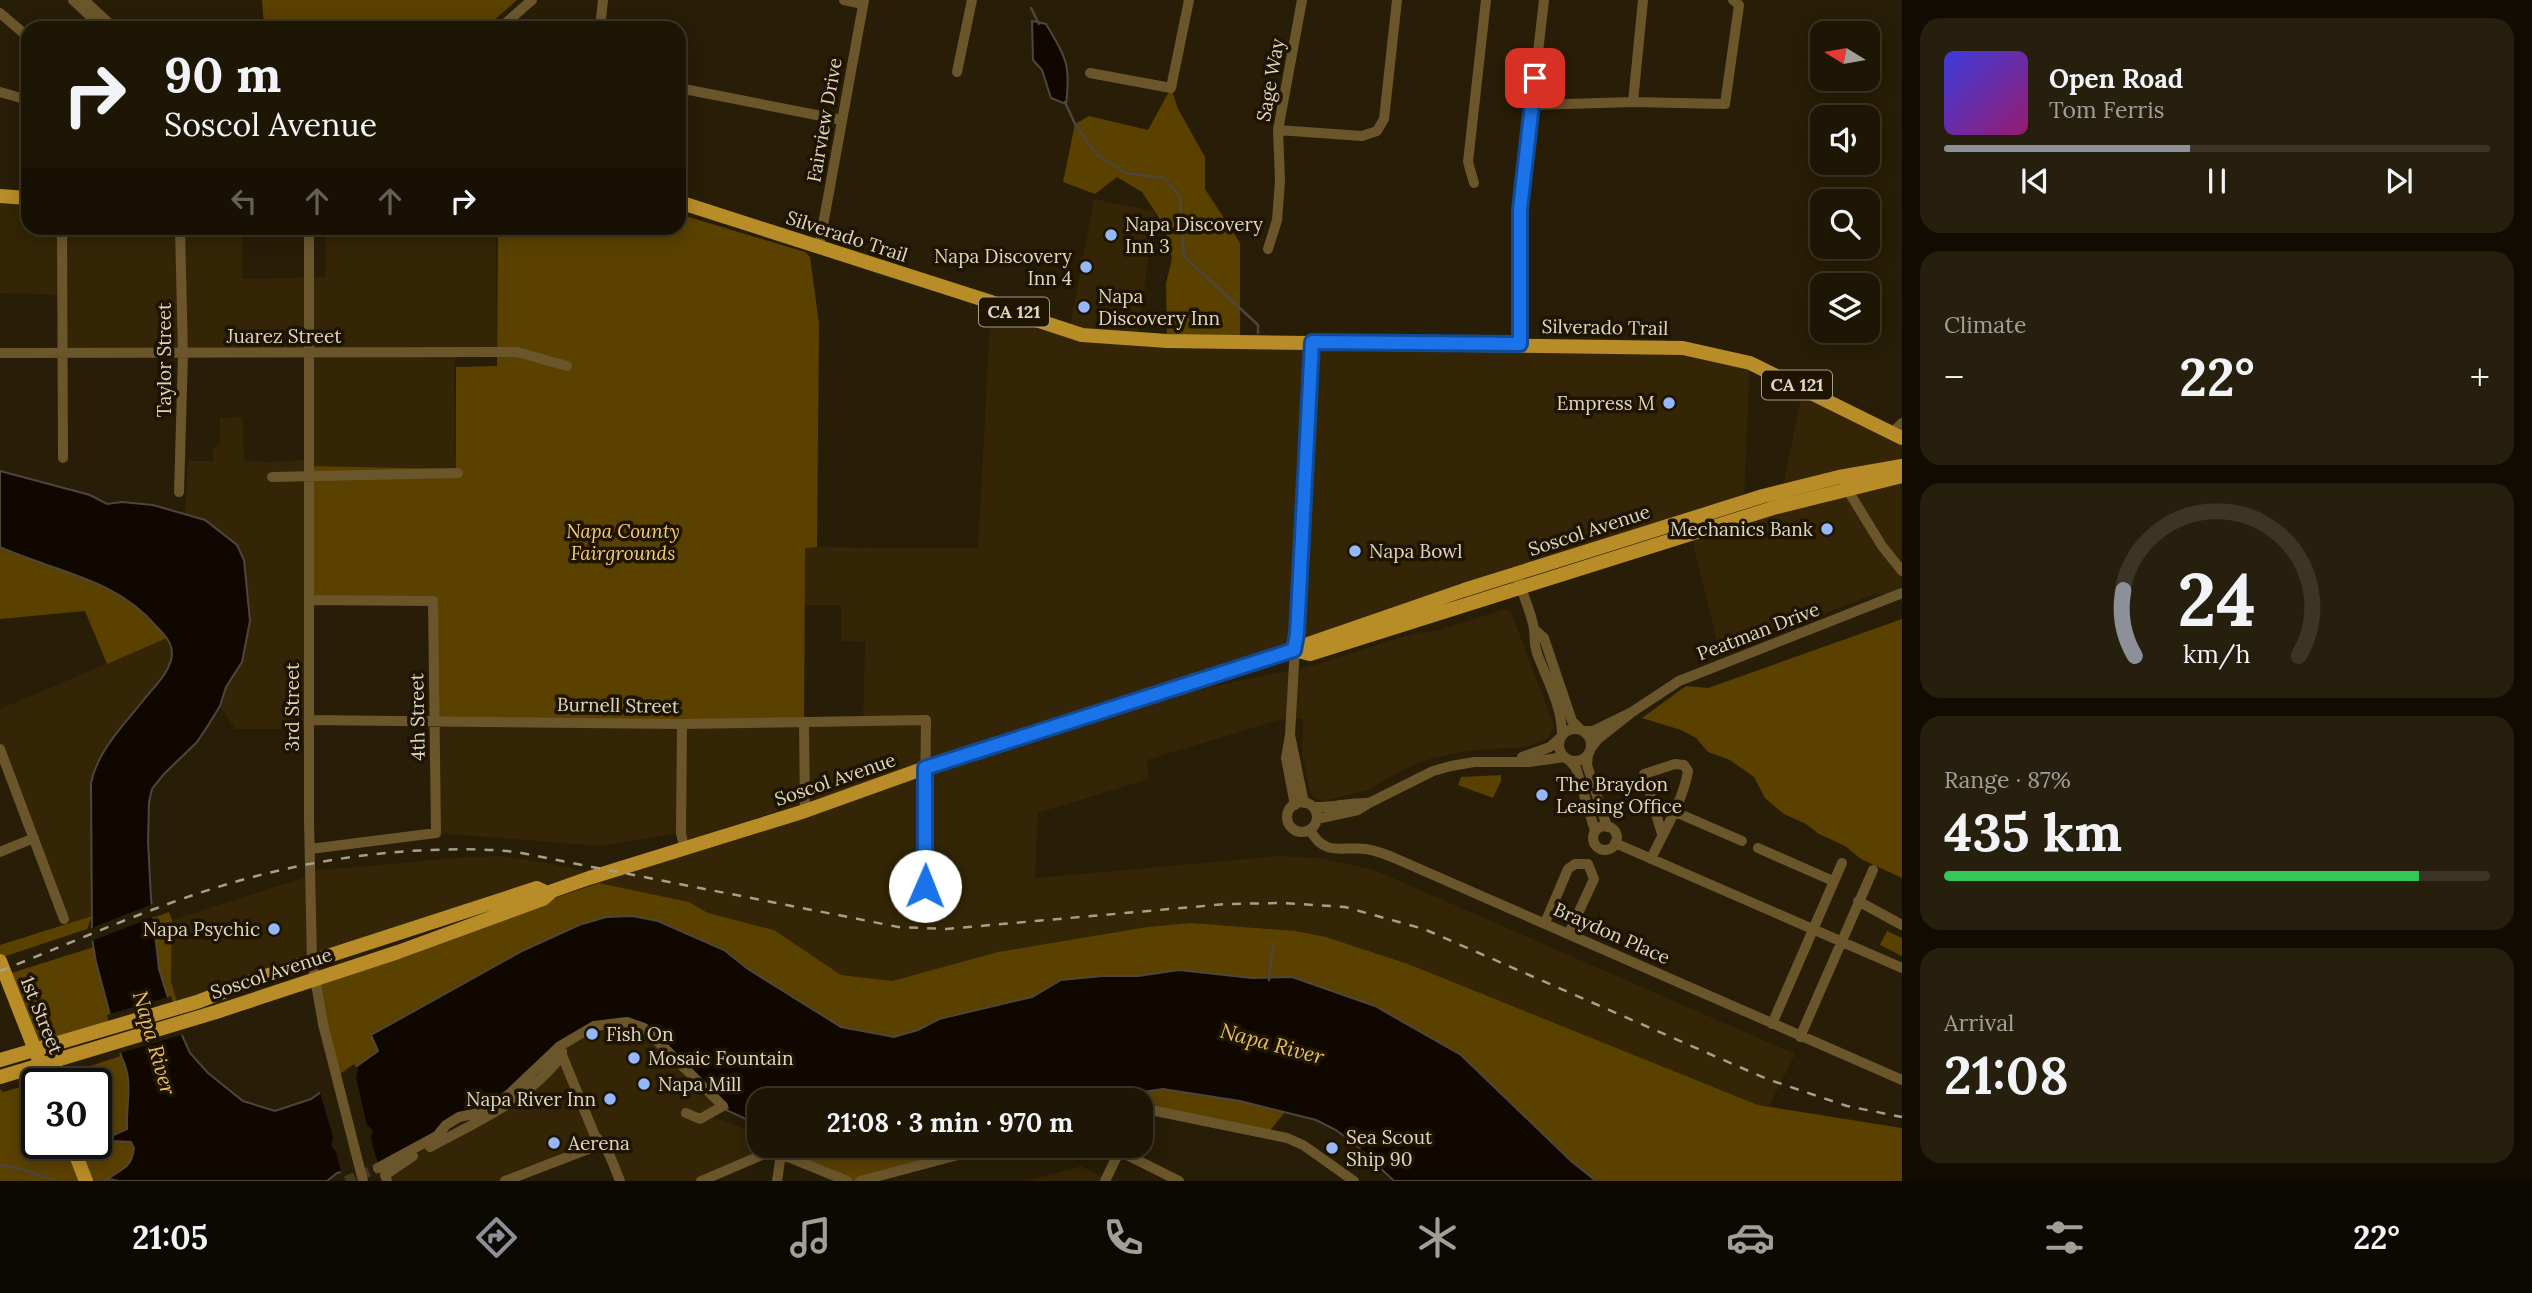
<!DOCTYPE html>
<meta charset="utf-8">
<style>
body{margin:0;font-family:Lora,serif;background:#261f0e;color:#f1f3f6;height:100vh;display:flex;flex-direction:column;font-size:26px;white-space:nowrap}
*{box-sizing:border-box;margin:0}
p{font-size:23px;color:#a19f9a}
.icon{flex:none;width:38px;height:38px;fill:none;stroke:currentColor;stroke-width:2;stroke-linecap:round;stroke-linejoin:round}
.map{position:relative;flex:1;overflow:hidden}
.side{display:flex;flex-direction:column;gap:18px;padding:18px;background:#100c02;width:630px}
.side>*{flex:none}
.top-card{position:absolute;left:21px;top:21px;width:665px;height:214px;border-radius:21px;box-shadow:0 4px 18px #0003,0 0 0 2px #3c3526;background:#1e1604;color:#f1f3f6;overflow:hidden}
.needle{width:46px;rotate:281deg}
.tools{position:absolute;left:1810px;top:21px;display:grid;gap:14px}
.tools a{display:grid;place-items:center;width:70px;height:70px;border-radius:14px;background:#1e1604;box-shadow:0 4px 18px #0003,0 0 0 2px #3c3526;font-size:35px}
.speed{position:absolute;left:21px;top:1068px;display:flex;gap:14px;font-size:35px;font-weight:700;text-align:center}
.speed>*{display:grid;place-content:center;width:91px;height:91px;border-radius:50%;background:#1e1604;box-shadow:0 4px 18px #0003,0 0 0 2px #3c3526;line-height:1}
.speed .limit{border:4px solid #111;border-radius:10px;background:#fff;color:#111}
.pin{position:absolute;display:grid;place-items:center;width:60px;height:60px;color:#fff;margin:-30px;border-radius:14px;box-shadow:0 4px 10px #0006}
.me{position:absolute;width:77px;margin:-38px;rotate:1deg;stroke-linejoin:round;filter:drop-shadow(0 0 5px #0008)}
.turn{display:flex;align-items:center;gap:24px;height:147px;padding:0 28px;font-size:32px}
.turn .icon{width:91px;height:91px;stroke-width:2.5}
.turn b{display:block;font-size:49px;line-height:60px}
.lanes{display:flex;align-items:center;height:66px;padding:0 28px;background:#0003;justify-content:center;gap:35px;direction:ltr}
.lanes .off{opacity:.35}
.big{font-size:52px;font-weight:700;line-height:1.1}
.side .widget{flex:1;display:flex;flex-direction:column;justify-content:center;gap:10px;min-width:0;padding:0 24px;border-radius:21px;background:#261f0e}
.side .dial{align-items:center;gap:0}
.dial svg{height:182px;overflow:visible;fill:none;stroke:#3c3526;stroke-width:7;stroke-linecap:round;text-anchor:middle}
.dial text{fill:#f1f3f6;stroke:none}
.song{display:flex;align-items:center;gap:21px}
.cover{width:84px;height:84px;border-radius:10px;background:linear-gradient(135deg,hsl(240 70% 55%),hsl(320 70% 35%))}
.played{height:7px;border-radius:4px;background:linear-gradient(90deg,#8c9099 45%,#3c3526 45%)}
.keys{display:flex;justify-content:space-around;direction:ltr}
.heat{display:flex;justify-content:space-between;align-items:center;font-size:38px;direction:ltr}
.charge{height:10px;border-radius:5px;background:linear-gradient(90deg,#34c759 87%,#3c3526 0)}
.trip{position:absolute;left:747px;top:1088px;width:406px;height:70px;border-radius:21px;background:#1e1604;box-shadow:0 4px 18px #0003,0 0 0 2px #3c3526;font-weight:700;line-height:70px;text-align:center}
.tabs{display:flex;height:112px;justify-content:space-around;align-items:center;background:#0c0902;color:#a19f9a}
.tabs .icon{width:49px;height:49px}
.tabs .active{color:#8c9099}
.tabs b{font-size:32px;color:#f1f3f6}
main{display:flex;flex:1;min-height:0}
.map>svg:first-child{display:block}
.built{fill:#332505}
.green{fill:#5a4100}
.water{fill:#100800;stroke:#4e463c;stroke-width:2}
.pier{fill:#281d06}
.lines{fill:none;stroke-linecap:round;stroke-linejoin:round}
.stream{stroke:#4e463c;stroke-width:2.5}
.minor-tunnel{stroke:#433923;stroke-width:10;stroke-dasharray:10 5;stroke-linecap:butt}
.minor{stroke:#6b562c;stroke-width:10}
.major{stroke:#b88d28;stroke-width:14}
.rail{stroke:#a79f8e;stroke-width:2.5;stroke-dasharray:9 9;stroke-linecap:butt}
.route-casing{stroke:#114b97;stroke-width:18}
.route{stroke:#1a73e8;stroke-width:12}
.poi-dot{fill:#94b7fd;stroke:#1e1400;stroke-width:2.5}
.labels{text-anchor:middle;stroke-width:7;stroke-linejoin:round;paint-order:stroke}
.shield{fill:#1e1400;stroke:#a49c8c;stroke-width:2}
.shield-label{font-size:18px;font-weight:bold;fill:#ddd6c8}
.street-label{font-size:19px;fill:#ddd6c8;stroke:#1e1400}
.poi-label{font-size:19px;fill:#ddd6c8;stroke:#1e1400;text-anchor:start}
.park-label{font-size:19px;font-style:italic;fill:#f7cc76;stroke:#1e1400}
.water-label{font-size:21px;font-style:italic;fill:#e8be68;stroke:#1e1400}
</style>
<main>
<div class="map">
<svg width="1902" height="1181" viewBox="0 0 1902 1181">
<rect width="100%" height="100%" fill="#281d06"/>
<path class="built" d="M0,196L28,198V228H242L243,279L325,277L326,232L330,228H496L497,352H457L454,366L456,469L310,466L309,729H235L220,706L226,687L242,661L205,520L185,514L188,461H213V448L220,442V418L243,417L244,460L264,462L309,460L310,353H62V295L0,293Z
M1094,199L1154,211L1138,339L1653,347L1750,363L1744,501L685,841L683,832L601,846L436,833L434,720L863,721L865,642L841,641V605H804L805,547L978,548L991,302L1069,331Z
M1803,387L1902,436V465L1782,491Z
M1902,477V601L1877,593L1720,654L1692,539Z
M1505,609L1511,612L1554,725L1549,737L1544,741L1525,747L1465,751L1430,759L1407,768L1368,790L1324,801L1314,798L1310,792L1302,753L1303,719L1279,720L1147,760L1149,779L1038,813L1035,878L1279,856L1319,858L1372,869L1795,1054L1769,1106L1758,1105L1408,964L1326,937L1296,931L1191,923L1147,927L998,952L892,981L841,975L774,930L708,913L689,902L599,883L932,772L981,759L1193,690L1308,667L1414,633L1436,631Z
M167,638L172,652L169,666L94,767L91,783L92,916L66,924L0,751V709Z
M504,856L554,864L587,872L550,883L178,1007L171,981L172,920L309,876L310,871L466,857Z
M636,1024L723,1106L710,1116L759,1134L760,1146H777L781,1150L703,1181H621L603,1144L506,1181H387L409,1158L461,1131L562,1048L594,1026Z
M1081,1166L1108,1179L1106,1181H1026Z"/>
<path class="green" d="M262,0H517L485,28H264Z
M1171,88L1178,109L1205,157V189L1240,243V341H1167L1166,284L1172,258L1163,224L1142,192L1117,177L1095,194L1063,182L1075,124L1089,116L1148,130Z
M679,214L805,252L810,257L819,324L817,547L805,548L804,722L434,720L432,601L309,600V466L456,469V367L497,366L498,228H679Z
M0,547L105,586L137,605L167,638L107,664L85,611L0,619Z
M1902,619V878L1861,859L1845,846L1819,834L1806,824L1784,814L1765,798L1754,777L1730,760L1708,752L1696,738L1681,730L1642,718L1686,686L1708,688Z
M1501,775V781L1493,798L1458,785L1461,777Z
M599,883L689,902L708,913L774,930L841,975L892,981L998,952L1147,927L1191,923L1296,931L1326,937L1408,964L1758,1105L1902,1128V1181H1596L1571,1161L1460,1055L1375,1006L1292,977L1252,978L1179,970L1138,976H1102L1061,980L1032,997L939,1019L918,1030L894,1037L841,1027L748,969L724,950L658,921L632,916L606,917L579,925L522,951L371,1035L378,1051L338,1081L314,979Z
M169,912L172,920L171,981L178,1007L172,1009L159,969L153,918Z
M92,916L87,929L0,958V945Z
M1887,931L1902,938V956L1880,945Z
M94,947L114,1026L35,1050L5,975Z
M121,1056C134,1080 125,1103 127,1129L120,1132L113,1141L131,1142L134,1148C131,1171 121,1166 109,1179L119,1181H0V1089L3,1092L30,1084L37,1091V1143H96V1083H64L63,1080L65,1074Z
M1163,1089L1240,1101L1285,1112L1268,1133L1141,1108V1101H1083Z
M777,1146H815L833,1153L907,1154L931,1146H992L860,1181H847Z"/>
<path class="water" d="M1032,21L1046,24C1066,58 1071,64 1066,104L1051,98L1042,70L1033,60Z
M0,471L90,495L107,504L122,502L153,505L205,520L237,545L244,560L250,621L242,662L226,687L220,706L207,727L197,742L164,774L152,789L149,802L148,842L151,898L159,969L175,1020L190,1053L208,1073L243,1101L275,1111L311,1099L378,1051L371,1035L522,951L579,925L606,917L632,916L658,921L724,950L748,969L841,1027L894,1037L918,1030L939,1019L1032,997L1061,980L1102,976H1138L1179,970L1252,978L1292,977L1375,1006L1461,1055L1571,1161L1596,1181H1394L1356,1145L1336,1130L1316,1120L1240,1101L1163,1089L1083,1101H760L759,1125L726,1110L728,1108L654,1031L598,1022L504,1093L383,1163L337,1173L327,1181H119L108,1179C122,1167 131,1170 134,1148L131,1142L113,1141L109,1137L127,1129C126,1103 134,1080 121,1056L96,962L92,939L91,783C97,752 122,727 142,702C152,689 172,671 172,653C172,642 163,633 156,626C115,578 55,572 0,547Z
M815,1146H931C893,1158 853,1161 815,1146Z"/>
<path class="pier" d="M155,903L156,916L89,942V929Z
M171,996L185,1034L117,1054L107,1015Z
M354,1064L358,1069L356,1077L367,1125L373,1130L371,1139L379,1167L342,1175L336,1152L331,1146L333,1137L319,1089Z"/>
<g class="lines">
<path class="stream" d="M1031,8L1039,24
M1065,102L1075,124L1097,155L1126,173L1164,178L1180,196L1184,256L1258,325V333
M1269,980L1273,945
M0,1165L22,1169L55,1181
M102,1181L108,1179"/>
<path class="minor-tunnel" d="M346,1181L378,1168"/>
<path class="minor" d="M73,0L103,28
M84,0L114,28
M844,0L863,4
M0,13L28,37
M500,28L532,0
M600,28L603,0
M957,72L972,0
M1090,73L1171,88L1189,0
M679,88L842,120
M0,92L28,100
M1633,102L1643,0
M1532,105L1633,102L1725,104L1739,5L1733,0
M1278,130L1362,136L1377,131L1384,119L1397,0
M1474,183L1468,162L1486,0
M62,228L63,458
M309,228V820L312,961L323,1024L363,1181
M819,247L864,0
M1268,249L1277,220L1280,181L1278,130L1302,0
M1520,344V209L1544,0
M0,353L497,352H517L567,366
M1892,433L1902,423
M272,477L458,473
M1847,489L1882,546L1902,571
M179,492L183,354L180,228
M1519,581C1523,596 1532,614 1534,629C1535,639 1534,646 1538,656C1548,682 1562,707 1562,735
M309,600L433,601L436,833L310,849
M1534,629L1544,638L1572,721L1580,729
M1632,712L1679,681L1902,593
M309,720L682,724L926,720L924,886
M804,722L805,811
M682,724L681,833L684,847
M1559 745a16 16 0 1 1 32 0a16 16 0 1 1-32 0Z
M1583,731H1593L1632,712L1598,739L1591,748
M1290,735L1312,342
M0,749L64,919
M1588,755L1587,765L1607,827
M1522,757L1550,747L1560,738
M1568,759L1576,768L1595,831
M1287 817a15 15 0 1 1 30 0a15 15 0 1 1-30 0Z
M1369,803L1433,771L1451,766L1474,762H1529L1565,757
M1295,805L1286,758L1290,735L1304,803
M1313,807C1332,808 1350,802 1369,803L1358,810L1317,819
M1673,811L1742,841
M1593 838a12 12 0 1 1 24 0a12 12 0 1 1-24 0Z
M1310,830C1325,857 1341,846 1366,849C1377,851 1388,855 1399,860L1902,1080
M1615,843L1902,968
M1758,848L1833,881
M0,852L34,838
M1651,859C1664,831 1683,801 1688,771L1684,765L1675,764L1644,774L1662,834
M1858,901L1902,925
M1545,923L1568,869L1575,864H1588
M1569,933L1594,879L1588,864
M1772,1024L1842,863
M1800,1037L1873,870
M562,1051V1055L595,1136C609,1148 613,1164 620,1181
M1141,1108L1287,1138L1303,1145L1354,1181
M430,1147C476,1122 530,1099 562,1055
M1119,1151L1179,1181
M378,1168L437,1136L446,1125L459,1117L478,1113L505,1098L560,1046L594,1026L627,1022L644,1028L723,1106L700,1119L686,1113
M387,1181L385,1175L413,1156
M505,1181L604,1143
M701,1181L762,1155L781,1154L847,1181
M777,1181L781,1154
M860,1181L992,1146
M1105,1181L1122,1146"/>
<path class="major" d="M0,196L28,198
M679,202L991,302L1024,316L1082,335L1167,341L1683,348L1750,363L1902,438
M1294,650L1310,654L1773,508L1902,476
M0,961L48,1083
M0,1060L197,1002L257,979L537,888L547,893
M0,1077L216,1012L398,952L543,899L552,891L589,878L805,811L925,768L1192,684L1464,590L1763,496L1839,477L1902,466
M71,1143L86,1181"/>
<path class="rail" d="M0,971C79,940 157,904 238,881C294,865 352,855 410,851C446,849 481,848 516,852L848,917L898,927L946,929L1226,904L1283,903L1345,907L1424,929L1767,1079L1847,1106L1902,1117"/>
</g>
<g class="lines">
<g class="route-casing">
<path id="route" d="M925,886V768L1294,650L1297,634L1312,342L1520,344V209L1535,78"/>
</g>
<use href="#route" class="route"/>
</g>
<g class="poi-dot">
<circle cx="1111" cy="235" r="7"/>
<circle cx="1086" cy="267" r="7"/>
<circle cx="1084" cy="307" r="7"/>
<circle cx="1669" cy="403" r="7"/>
<circle cx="1827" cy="529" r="7"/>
<circle cx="1355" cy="551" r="7"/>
<circle cx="1542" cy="795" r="7"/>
<circle cx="274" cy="929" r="7"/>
<circle cx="592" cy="1034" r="7"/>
<circle cx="634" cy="1058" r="7"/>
<circle cx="644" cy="1084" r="7"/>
<circle cx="610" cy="1099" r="7"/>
<circle cx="554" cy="1143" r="7"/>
<circle cx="1332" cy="1148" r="7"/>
</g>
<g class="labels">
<g class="shield">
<rect x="979" y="297.5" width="70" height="29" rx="5"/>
<rect x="1762" y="370.5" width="70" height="29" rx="5"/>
</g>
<g class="shield-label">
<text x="1014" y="318">CA 121</text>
<text x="1797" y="391">CA 121</text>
</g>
<g class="street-label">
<text transform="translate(1270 80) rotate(-80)" y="7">Sage Way</text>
<text transform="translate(824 120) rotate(-80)" y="7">Fairview Drive</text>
<text transform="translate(847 236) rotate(18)" y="7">Silverado Trail</text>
<text transform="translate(1605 327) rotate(1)" y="7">Silverado Trail</text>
<text x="284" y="343">Juarez Street</text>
<text transform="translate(164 360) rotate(-90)" y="7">Taylor Street</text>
<text transform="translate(1589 530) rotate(-18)" y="7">Soscol Avenue</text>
<text transform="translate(1758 631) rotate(-21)" y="7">Peatman Drive</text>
<text transform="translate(618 705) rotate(1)" y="7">Burnell Street</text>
<text transform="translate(292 707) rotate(-90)" y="7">3rd Street</text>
<text transform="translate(417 717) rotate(-91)" y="7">4th Street</text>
<text transform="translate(835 779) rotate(-19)" y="7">Soscol Avenue</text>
<text transform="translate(1612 933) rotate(24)" y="7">Braydon Place</text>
<text transform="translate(271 973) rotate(-18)" y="7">Soscol Avenue</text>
<text transform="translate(42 1015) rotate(68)" y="7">1st Street</text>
</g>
<g class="poi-label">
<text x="1125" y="231">Napa Discovery<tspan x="1125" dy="22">Inn 3</tspan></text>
<text x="1072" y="263" text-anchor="end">Napa Discovery<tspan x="1072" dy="22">Inn 4</tspan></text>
<text x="1098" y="303">Napa<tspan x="1098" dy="22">Discovery Inn</tspan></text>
<text x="1655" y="410" text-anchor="end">Empress M</text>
<text x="1813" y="536" text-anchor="end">Mechanics Bank</text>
<text x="1369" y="558">Napa Bowl</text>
<text x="1556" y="791">The Braydon<tspan x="1556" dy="22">Leasing Office</tspan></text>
<text x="260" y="936" text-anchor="end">Napa Psychic</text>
<text x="606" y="1041">Fish On</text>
<text x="648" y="1065">Mosaic Fountain</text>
<text x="658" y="1091">Napa Mill</text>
<text x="596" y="1106" text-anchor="end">Napa River Inn</text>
<text x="1346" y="1144">Sea Scout<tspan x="1346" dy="22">Ship 90</tspan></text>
<text x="568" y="1150">Aerena</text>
</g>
<g class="park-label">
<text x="623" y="538">Napa County<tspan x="623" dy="22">Fairgrounds</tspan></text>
</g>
<g class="water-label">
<text transform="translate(154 1043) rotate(74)" y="7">Napa River</text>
<text transform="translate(1272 1044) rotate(15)" y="7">Napa River</text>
</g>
</g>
</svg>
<div class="tools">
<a><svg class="needle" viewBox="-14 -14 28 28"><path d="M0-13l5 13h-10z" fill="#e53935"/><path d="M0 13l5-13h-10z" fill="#a19f9a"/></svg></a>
<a><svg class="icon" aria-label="sound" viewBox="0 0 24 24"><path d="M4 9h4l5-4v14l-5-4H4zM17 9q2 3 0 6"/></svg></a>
<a><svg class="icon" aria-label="search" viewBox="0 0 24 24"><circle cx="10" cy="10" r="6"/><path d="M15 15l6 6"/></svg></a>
<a><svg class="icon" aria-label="layers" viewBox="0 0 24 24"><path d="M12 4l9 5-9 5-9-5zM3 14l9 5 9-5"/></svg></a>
</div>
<div class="speed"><div class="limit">30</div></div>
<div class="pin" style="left:1535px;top:78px;background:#d93025"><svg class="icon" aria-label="arrive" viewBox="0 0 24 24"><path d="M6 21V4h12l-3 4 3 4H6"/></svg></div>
<svg class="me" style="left:925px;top:886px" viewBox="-20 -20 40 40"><circle r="19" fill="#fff"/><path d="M0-13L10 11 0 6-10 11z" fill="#1a73e8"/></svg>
<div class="trip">21:08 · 3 min · 970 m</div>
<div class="top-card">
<div class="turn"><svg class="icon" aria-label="right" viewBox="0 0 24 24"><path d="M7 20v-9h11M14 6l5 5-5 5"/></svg><div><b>90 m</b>Soscol Avenue</div></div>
<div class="lanes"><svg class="icon off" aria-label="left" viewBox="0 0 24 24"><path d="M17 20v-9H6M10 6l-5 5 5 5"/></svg><svg class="icon off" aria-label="ahead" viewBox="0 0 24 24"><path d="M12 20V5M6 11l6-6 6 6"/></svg><svg class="icon off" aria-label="ahead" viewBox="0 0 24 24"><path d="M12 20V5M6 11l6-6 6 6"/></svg><svg class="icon" aria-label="right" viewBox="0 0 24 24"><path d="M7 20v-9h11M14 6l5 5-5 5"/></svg></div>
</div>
</div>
<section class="side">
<div class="widget">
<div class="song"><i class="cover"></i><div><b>Open Road</b><p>Tom Ferris</p></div></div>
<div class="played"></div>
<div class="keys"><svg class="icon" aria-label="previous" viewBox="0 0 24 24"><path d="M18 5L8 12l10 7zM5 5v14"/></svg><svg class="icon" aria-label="pause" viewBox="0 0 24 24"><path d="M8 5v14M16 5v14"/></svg><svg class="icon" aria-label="next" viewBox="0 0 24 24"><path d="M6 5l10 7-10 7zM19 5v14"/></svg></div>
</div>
<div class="widget"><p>Climate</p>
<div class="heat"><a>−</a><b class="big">22°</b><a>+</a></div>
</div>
<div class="widget dial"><svg viewBox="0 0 100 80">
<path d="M14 69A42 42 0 1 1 86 69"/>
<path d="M14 69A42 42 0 0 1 9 40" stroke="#8c9099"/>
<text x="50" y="56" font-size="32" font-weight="700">24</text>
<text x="50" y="72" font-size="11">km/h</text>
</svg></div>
<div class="widget"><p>Range · 87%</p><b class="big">435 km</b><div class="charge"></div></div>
<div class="widget"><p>Arrival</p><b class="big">21:08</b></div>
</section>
</main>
<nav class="tabs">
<b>21:05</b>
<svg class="icon active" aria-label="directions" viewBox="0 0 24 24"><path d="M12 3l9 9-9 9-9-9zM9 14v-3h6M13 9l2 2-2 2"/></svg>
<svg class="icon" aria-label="music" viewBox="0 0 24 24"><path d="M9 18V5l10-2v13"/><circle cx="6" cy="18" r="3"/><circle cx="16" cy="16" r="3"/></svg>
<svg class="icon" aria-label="phone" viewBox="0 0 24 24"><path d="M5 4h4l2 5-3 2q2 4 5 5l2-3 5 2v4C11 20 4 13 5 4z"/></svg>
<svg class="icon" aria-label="climate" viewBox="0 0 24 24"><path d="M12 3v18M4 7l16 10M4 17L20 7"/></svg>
<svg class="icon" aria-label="car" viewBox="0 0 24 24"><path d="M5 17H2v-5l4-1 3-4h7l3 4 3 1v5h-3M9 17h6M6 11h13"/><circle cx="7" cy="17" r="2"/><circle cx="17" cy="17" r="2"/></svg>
<svg class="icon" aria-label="filters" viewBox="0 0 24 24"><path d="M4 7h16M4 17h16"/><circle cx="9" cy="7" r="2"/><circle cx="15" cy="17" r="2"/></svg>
<b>22°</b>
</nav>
